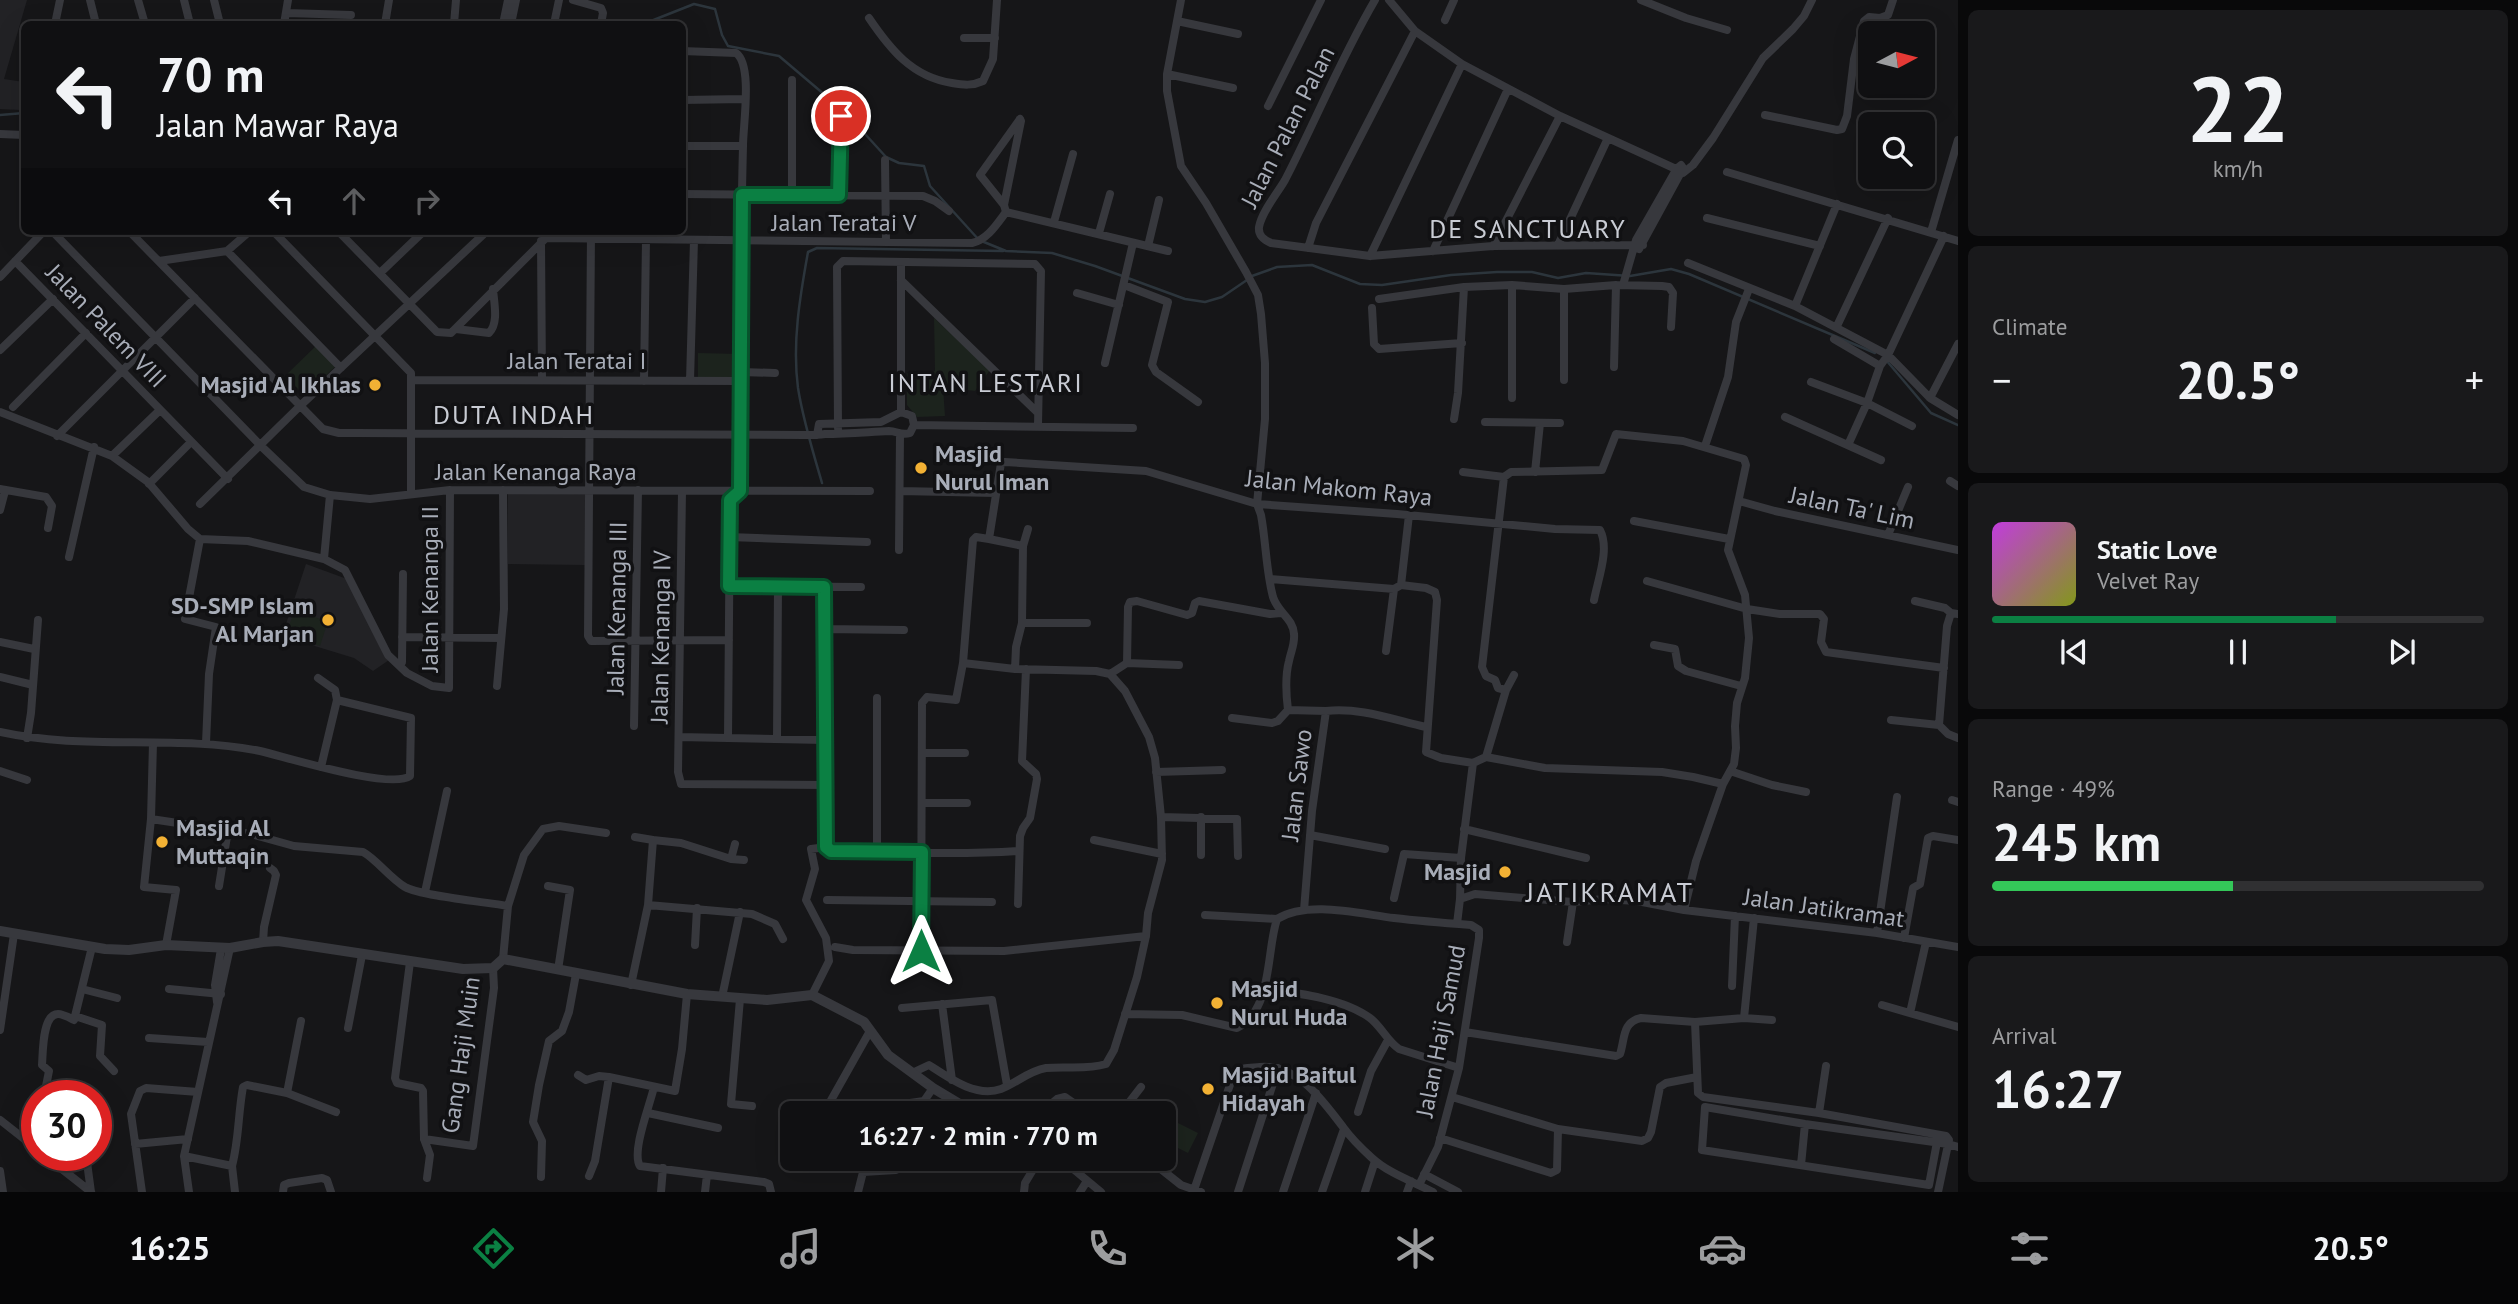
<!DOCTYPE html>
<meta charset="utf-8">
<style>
body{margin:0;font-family:"PT Sans",sans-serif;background:#19191b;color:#f1f3f6;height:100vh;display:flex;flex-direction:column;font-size:26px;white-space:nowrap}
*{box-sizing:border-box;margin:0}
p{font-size:23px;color:#9c9d9f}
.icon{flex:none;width:38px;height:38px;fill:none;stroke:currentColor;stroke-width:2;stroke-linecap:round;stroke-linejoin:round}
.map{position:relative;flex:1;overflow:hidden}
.panel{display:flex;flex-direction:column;gap:10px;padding:10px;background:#09090a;width:560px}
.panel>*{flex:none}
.guide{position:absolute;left:21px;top:21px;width:665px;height:214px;border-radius:10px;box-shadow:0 7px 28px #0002,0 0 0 2px #303032;background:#101012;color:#f1f3f6;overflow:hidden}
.needle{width:46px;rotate:83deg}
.buttons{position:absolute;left:1858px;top:21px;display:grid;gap:14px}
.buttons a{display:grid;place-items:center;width:77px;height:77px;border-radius:10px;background:#101012;box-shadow:0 7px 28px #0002,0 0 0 2px #303032;font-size:35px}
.speed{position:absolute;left:21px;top:1080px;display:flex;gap:14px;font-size:35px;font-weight:700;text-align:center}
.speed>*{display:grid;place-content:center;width:91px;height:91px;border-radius:50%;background:#101012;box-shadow:0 7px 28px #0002,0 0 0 2px #303032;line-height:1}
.speed .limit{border:10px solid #d22;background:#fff;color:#111}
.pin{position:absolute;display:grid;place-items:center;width:60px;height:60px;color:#fff;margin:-30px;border:4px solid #fff;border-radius:50%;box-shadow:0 2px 7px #0007}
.me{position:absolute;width:77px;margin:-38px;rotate:0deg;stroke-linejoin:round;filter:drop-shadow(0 0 5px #0008)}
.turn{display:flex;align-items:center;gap:24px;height:147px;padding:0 21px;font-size:32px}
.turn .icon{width:91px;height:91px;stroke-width:2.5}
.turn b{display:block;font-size:49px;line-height:60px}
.lanes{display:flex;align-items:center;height:66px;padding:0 21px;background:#0003;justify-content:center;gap:35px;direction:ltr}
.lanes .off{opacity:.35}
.big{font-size:52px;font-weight:700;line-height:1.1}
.panel .tile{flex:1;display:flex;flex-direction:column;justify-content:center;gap:10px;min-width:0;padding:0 24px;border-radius:10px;background:#19191b}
.panel .dial{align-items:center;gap:0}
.dial b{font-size:91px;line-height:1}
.song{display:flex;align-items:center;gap:21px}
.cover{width:84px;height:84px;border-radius:10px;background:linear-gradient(135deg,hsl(290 70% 55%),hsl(70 70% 35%))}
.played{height:7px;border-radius:4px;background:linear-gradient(90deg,#0b8043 70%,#303032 70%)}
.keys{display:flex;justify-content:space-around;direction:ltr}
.heat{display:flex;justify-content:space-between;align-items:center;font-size:38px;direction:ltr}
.charge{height:10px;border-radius:5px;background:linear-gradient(90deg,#34c759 49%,#303032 0)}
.trip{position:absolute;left:780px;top:1101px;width:396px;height:70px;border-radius:10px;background:#101012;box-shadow:0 7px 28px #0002,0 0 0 2px #303032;font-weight:700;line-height:70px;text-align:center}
.tabs{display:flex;height:112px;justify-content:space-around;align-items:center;background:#060607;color:#9c9d9f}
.tabs .icon{width:49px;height:49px}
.tabs .current{color:#0b8043}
.tabs b{font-size:32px;color:#f1f3f6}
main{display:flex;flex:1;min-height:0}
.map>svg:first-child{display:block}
.built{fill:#222225}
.green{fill:#1c231d}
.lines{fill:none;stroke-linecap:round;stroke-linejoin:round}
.stream{stroke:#2c353c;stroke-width:2.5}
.minor{stroke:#37383d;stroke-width:8}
.tertiary{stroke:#37383d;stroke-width:10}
.route-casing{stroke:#07532c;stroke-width:18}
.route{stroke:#0b8043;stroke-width:12}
.poi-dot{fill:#f2b134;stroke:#111113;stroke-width:2.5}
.labels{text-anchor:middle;stroke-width:7;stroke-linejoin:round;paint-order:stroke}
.street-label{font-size:24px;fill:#a8adb8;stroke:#111113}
.poi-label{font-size:24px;font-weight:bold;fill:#a8adb8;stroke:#111113;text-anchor:start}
.neighbourhood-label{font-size:26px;letter-spacing:2px;fill:#c9ccd4;stroke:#111113}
.quarter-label{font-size:28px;letter-spacing:2px;fill:#c9ccd4;stroke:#111113}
</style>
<main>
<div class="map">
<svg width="1958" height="1192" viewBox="0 0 1958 1192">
<rect width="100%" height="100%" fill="#161618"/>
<path class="built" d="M0,0H27L4,79L24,82L21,110L0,109Z
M508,492L586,493L585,565L508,564Z
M306,564L347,579L389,660L373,671L354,658L282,636Z"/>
<path class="green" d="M934,318L990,370L975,391L943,387L945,416L917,417L907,405V373L935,371Z
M318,344L338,364L304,396L286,375Z
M698,353L739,354V378L698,377Z
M294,611L328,621L320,646L286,635Z
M1164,1116L1198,1133L1188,1153L1164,1141Z"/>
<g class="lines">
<path class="stream" d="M649,24L651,21L694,4L715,9L722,35L728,46L779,56L845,112L886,157L899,163L924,166L930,186L979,240L1006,251L1052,253L1095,266L1185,299L1205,302L1222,297L1247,280
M0,115L24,113
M1252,276L1277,267L1312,265L1360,284L1382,285L1451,275L1497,272H1532L1558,278L1586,273L1630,276L1671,269L1689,274L1875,353
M1886,360L1931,413L1958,425
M822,483C813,452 803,420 798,388C792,343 800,296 808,252L817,248L1003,251"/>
<path class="minor" d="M90,0L96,24
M138,0L145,24
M184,0L190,24
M214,0L220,24
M573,0L601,8L603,13L601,24
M1181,0L1167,74V91L1181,166L1206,203L1246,272L1258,295L1261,314L1265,363V419L1257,504L1261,515C1266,542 1266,571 1273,597C1278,613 1293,618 1294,634C1295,644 1291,651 1289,661C1285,676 1286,694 1288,710L1326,711L1312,811L1304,910
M1375,0C1341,58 1316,120 1285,180C1277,194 1262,211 1259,227C1258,236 1264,240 1271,243L1370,256L1493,246L1643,245
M1389,0L1415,31L1462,64L1560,116L1676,169
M1641,0L1686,18L1727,30
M287,13L351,15
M869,18C890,49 912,77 952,83C964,85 972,86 983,81L993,59L997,0
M1445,20L1454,0
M1177,21L1238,34
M55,24L60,0
M284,24L288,0
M385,24L389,0
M454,24L456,0
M503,24L508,0
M511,24L516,0
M554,24L559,0
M964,38H995
M682,51L736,53C753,65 743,125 743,146C740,261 740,376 740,491
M1167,74L1233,88
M792,80V195
M682,100L744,99
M1268,106L1321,0
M1765,115L1837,130L1842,129L1847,116L1854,59L1864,21L1869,17L1880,18L1888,15L1893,0
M0,134L24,135
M682,146H743
M885,160L886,242
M1685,171L1681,165L1676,169L1677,173H1683L1693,165L1713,138L1763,58L1793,29L1804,16L1812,0
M1727,172L1958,241
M682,194L923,196L935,201L949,211
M839,195L841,116
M1004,205L1021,121L1020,119
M1006,212L1168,251
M1006,212L1004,205L980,175L1020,119
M1707,218L1820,246
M1054,222L1073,154
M52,231L261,446L304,487L330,495L370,499L450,490L870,491
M129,231L323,429L339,433H356L805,435C812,435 818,435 825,434C847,434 868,432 889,431C897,431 901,436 910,433L914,425L912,416L901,412L881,422L819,424L817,435
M273,231L411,373V493
M338,231L437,332L451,333L546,238L972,243C987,240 997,224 1006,212
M591,231L588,636L591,641L729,640
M1931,232L1958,140
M1099,233L1110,194
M541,241L542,380
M1558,245L1608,138
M1148,246L1159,200
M1493,246L1560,116
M1308,248L1316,223L1415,31
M1639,249L1680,174
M227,251L341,368
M1433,251L1508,89
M1370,256L1462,64
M15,261L228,479
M159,261L227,251L250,231
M1688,263L1795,306L1888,355L1930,398L1958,415
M380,273L424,231
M0,277L44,231
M901,280L1038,413
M1124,285L1168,302L1152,365L1156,372L1198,402
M1623,285L1636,240L1676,170
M1077,293L1119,305
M1379,299L1464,287L1512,285L1564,289L1616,285L1662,286L1669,287L1673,293L1671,327
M1795,306L1837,204
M1372,308L1374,344L1379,349L1462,343
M1837,326L1888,218
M456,329L489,333C499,323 494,303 493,289
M1834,339L1880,366
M0,350L53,299
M1105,363L1133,243
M1614,367L1616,285
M741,372L775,373
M412,380L741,381
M1564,380V289
M644,381L646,239
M690,381L694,240
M1811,382L1867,403L1912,426
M1512,398V285
M1930,398L1958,344
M13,407L86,333
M0,412L112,456L148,482L188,529L200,539L248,541L324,559L345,570L388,655L407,673L432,686L449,688L450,490
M901,412V262
M1785,417L1881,460
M1454,419L1458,393L1464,287
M1485,422L1560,423
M914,425L1133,428
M838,428L837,267L843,261L1035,264L1041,271L1038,425
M57,436L195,298
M1848,445L1867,403L1880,366L1888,355L1944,236
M1705,446L1728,377L1736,322L1749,289
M112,456L160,410
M1463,472L1504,477
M1535,472L1540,423
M1950,481L1958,486
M149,484L191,442
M0,489L46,497L52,506L48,528
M682,491L678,772L681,784L826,785
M900,491L996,493
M1739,501L1775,511L1958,550
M200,504L301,405L487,231
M0,510L5,491
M1634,521L1729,539
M1888,535L1908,487
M729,537L867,542
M200,539L185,619L216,627L209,674L206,743
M1023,546L1028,529
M899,550L900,435
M69,557L94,447
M324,559L330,495
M1270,579L1394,589L1401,585
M1647,581L1747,609L1780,614H1820L1824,619L1821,642L1826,652L1944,668
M1401,585L1426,588L1435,592L1437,600L1426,752L1441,758L1473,763L1486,757L1545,768L1662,772L1693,777L1723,784
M1401,585L1409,515
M729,586L861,587
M824,587L826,847
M1915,601L1945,608L1951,613
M1958,614L1951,613L1947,626L1939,725L1948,734L1958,738
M1022,623H1087
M824,629L904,630
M402,637L500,638
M0,642L34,649
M1654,645L1675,649L1678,666L1686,671L1741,686
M1386,651L1394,589
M402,662L403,574
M1127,663L1179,665
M1015,669L1016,647L1022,623L1023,546L989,539L1001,463L1005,462L1146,471L1257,504L1397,514L1555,529L1600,530C1610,549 1598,579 1594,600
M1110,674L1127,663L1128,607L1130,602L1137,601L1187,615L1192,613L1195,603L1199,601L1270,614L1281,613
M0,677L33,685
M318,678L335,690L337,700L321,767
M497,686L504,609L503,490
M1506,690L1514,675
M1326,711C1360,707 1394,720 1426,727
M1232,718L1272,723L1278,721L1288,710
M1891,720L1939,725
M634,726L638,490
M0,732C86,751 174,734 260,751C286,757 391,790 410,776L411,718L337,700
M679,737L825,740
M27,738L31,713L38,620
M728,738L730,500L740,491
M777,739L778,586
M153,743L151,819L144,887L176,890L166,945
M922,753H965
M1486,757L1506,690L1498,688L1495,680L1486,676L1482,667L1504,477L1511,472L1602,470L1616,434L1683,441L1744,459L1746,465L1728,550L1745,595L1749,638L1745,678L1737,703L1735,726L1736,748L1734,764L1723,784L1696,861L1684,910
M0,771L27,780
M1730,771L1772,785L1806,792
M1156,772L1222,770
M1952,800L1958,802
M922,803H967
M1161,817L1237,819L1238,856
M1201,817V855
M151,819L251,834L294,846L363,852C376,859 390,878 405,887C421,896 486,902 508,906
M1464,829L1586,858
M1310,835L1385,849
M635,837L653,840
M1094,840L1162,854
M877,852V698
M731,859L735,844
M219,886L228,830
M548,886L570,890L558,970
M425,892L447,791
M1394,898L1404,854L1461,858
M1460,899L1461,858L1473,763
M827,900L992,902
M1018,904L1020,836L1023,828L1030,818L1037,779L1036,774L1022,761L1026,669
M648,905L752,914L775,924L783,939
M1205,915L1277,919
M1457,924L1460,899L1475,894L1573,902L1604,899L1637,901L1684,910L1877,933L1958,947
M1877,933L1897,797
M1904,938L1913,888L1920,884L1928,838L1933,836L1958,840
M263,942L264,927L276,875L274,871L270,868
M1567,942L1573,902
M695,945L697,908
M835,947L853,950L1004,951L1146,936
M921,951L922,703L927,697L956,700L963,663L973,540L976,537L989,539
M503,959L508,906L524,855L543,829L559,826L606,833
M410,962L395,1078L397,1083L421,1088L423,1091L424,1139L430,1155L427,1178
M631,985L648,905L653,840L681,843L731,859L744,860
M1732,986L1735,916
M82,989L117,998
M169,989L221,994
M1265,989C1297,993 1343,998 1370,1018C1381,1026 1387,1041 1399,1049L1459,1068
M812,995L829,961L826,938L806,900L815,869L811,849L826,847L831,851C893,852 956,855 1018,851
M722,997L740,912
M740,999L731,1104L752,1106
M217,1002L215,985L221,949
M942,1004L952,1080
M1882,1005L1958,1027
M902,1008L992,1000L1007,1085
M1910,1013L1926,942
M1125,1014L1182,1015L1237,1028C1273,1010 1266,952 1277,919C1308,900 1360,914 1394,918C1420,921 1445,923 1471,925L1479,930V938L1459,1068L1438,1147L1419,1185
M75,1016L102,1025L100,1056L114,1071
M1744,1018L1754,918
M1695,1022L1744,1018L1772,1020
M348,1028L362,955
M0,1030L14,934
M1465,1032L1616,1056L1620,1054C1625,1039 1622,1022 1641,1018L1695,1022L1698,1093L1703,1097L1819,1113L1946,1136L1949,1140L1938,1192
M149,1038L208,1042
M912,1073L929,1065C949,1078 976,1098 1001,1089C1017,1083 1028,1071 1046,1068C1066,1066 1087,1070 1106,1064L1114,1050L1137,977L1146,936L1148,913L1162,860L1161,817L1155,758L1149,737L1125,691L1110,674L1096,671L1015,669L963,663
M578,1075L586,1080L599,1076L609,1077
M654,1087C650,1105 631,1152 640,1166L764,1182L769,1184L771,1192
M287,1093L301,1021
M44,1096L49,1071L42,1065C43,1053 42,1014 58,1014C63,1014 70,1018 74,1020L92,947
M1452,1097L1558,1129L1642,1141L1648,1138L1651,1132L1660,1087L1666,1083L1697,1077
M830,1102L870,1031
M1358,1112L1371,1071L1388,1040
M648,1113L718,1128
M908,1113L910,1103L924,1101L933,1088
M1040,1113L1057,1099L1065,1097L1088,1113
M1121,1113L1141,1087
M1819,1113L1826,1066
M0,1120L37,1149
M1440,1138L1551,1173L1557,1170L1558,1129
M424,1139L473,1146L494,988L493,968
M1937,1142L1929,1185L1702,1150L1705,1107L1805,1124L1948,1144L1958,1147
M135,1144L188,1139
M44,1155L91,1192
M86,1155L91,1192
M184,1156L232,1166L235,1192
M1060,1158L1101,1192
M1147,1158L1181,1185L1201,1192
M1801,1165L1805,1124
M232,1166C239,1140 238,1114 243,1087L247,1085L287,1093L336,1112
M0,1171L3,1192
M1424,1174L1458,1192
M589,1176L595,1161L609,1077L675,1091L682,1049L687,994
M541,1177L542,1141L533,1122L539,1085L549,1041L562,1031L569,1012L576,974
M1194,1190L1234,1073C1242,1067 1250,1068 1260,1067C1298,1064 1322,1100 1343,1127C1351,1138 1362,1149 1372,1158C1388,1173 1414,1182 1433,1192
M142,1192L131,1114L140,1091L146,1088L198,1092
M189,1192L184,1156L230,948
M283,1192L284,1185L289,1183L322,1178L327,1180L331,1192
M661,1192L663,1168
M705,1192L707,1175
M858,1192L863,1172L896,1170L900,1158
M1024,1192L1025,1183L1040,1158
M1080,1192L1087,1181
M1238,1192L1278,1068
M1283,1192L1316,1093
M1322,1192L1344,1129
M1365,1192L1375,1161
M1407,1192L1411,1181"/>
<path class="tertiary" d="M0,931L105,949L129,950L166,945L230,948L263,942L278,941L463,969L493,968L503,959L687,994L767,1000L812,995L864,1022L888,1055L933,1088L963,1106L992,1113"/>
</g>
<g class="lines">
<g class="route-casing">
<path id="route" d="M841,116L839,195H742L740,491L730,500L729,586L824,587L826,847L831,851L922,852L921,951"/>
</g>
<use href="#route" class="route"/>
</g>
<g class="poi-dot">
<circle cx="375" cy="385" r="7"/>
<circle cx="921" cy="468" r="7"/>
<circle cx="328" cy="620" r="7"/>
<circle cx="162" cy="842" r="7"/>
<circle cx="1505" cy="872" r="7"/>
<circle cx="1217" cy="1003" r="7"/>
<circle cx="1208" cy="1089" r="7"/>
</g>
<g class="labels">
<g class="street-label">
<text transform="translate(1288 127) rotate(-63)" y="8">Jalan Palan Palan</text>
<text x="844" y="231">Jalan Teratai V</text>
<text transform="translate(106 326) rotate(46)" y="8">Jalan Palem VIII</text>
<text x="577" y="369">Jalan Teratai I</text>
<text x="536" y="480">Jalan Kenanga Raya</text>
<text transform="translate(1339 488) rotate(6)" y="8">Jalan Makom Raya</text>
<text transform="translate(1852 508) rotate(12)" y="8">Jalan Ta' Lim</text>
<text transform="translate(430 589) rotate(-90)" y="8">Jalan Kenanga II</text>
<text transform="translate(617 608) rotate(-89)" y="8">Jalan Kenanga III</text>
<text transform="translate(661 637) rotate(-89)" y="8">Jalan Kenanga IV</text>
<text transform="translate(1297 785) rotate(-83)" y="8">Jalan Sawo</text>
<text transform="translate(1824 908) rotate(8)" y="8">Jalan Jatikramat</text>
<text transform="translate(1441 1031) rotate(-79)" y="8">Jalan Haji Samud</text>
<text transform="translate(461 1055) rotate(-82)" y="8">Gang Haji Muin</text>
</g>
<g class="poi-label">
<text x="361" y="393" text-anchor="end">Masjid Al Ikhlas</text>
<text x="935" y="462">Masjid<tspan x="935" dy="28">Nurul Iman</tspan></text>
<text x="314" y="614" text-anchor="end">SD-SMP Islam<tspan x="314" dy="28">Al Marjan</tspan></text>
<text x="176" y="836">Masjid Al<tspan x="176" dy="28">Muttaqin</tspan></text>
<text x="1491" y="880" text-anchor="end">Masjid</text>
<text x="1231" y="997">Masjid<tspan x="1231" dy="28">Nurul Huda</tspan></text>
<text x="1222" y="1083">Masjid Baitul<tspan x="1222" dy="28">Hidayah</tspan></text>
</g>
<g class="neighbourhood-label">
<text x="1528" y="238">DE SANCTUARY</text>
<text x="986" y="392">INTAN LESTARI</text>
<text x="514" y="424">DUTA INDAH</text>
</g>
<g class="quarter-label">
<text x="1610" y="902">JATIKRAMAT</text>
</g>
</g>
</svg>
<div class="buttons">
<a><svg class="needle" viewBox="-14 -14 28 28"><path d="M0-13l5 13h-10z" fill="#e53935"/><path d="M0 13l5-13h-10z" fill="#9c9d9f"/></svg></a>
<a><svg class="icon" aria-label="search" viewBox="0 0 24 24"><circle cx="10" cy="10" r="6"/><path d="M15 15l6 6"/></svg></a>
</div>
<div class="speed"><div class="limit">30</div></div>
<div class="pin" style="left:841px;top:116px;background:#d93025"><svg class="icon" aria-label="arrive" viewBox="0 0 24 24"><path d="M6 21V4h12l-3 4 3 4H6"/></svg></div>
<svg class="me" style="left:921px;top:951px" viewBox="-20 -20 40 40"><path d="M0-17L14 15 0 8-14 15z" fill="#0b8043" stroke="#fff" stroke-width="4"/></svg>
<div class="trip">16:27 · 2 min · 770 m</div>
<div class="guide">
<div class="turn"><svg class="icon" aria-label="left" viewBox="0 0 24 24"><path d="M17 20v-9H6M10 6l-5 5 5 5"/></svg><div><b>70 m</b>Jalan Mawar Raya</div></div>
<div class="lanes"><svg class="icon" aria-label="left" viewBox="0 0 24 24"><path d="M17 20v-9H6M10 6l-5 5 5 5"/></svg><svg class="icon off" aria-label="ahead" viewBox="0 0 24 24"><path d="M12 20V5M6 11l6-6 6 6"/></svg><svg class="icon off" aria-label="right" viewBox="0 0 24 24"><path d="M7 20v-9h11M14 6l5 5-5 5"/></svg></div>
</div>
</div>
<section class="panel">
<div class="tile dial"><b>22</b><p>km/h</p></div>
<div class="tile"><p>Climate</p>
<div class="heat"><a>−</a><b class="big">20.5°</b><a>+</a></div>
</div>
<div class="tile">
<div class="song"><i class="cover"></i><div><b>Static Love</b><p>Velvet Ray</p></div></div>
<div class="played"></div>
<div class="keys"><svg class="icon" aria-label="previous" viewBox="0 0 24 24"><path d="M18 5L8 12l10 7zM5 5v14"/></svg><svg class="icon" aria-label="pause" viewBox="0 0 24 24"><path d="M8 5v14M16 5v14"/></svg><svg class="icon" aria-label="next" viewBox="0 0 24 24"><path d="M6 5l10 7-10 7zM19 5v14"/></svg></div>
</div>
<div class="tile"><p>Range · 49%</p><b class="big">245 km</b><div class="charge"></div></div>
<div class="tile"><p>Arrival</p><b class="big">16:27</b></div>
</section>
</main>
<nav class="tabs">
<b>16:25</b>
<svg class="icon current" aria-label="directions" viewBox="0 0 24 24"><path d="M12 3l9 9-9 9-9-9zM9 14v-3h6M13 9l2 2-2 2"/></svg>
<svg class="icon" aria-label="music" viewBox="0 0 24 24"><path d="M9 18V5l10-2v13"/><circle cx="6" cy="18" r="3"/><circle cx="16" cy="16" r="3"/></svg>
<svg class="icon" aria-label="phone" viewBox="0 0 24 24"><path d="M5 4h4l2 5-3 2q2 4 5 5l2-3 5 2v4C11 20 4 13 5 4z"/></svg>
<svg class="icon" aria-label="climate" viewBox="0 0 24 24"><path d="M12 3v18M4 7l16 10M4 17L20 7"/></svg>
<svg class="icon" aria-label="car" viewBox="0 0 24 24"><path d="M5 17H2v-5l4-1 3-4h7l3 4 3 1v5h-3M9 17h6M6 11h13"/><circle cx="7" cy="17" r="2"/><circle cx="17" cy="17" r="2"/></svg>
<svg class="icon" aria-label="filters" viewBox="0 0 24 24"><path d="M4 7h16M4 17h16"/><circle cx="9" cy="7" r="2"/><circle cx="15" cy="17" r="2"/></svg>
<b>20.5°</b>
</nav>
